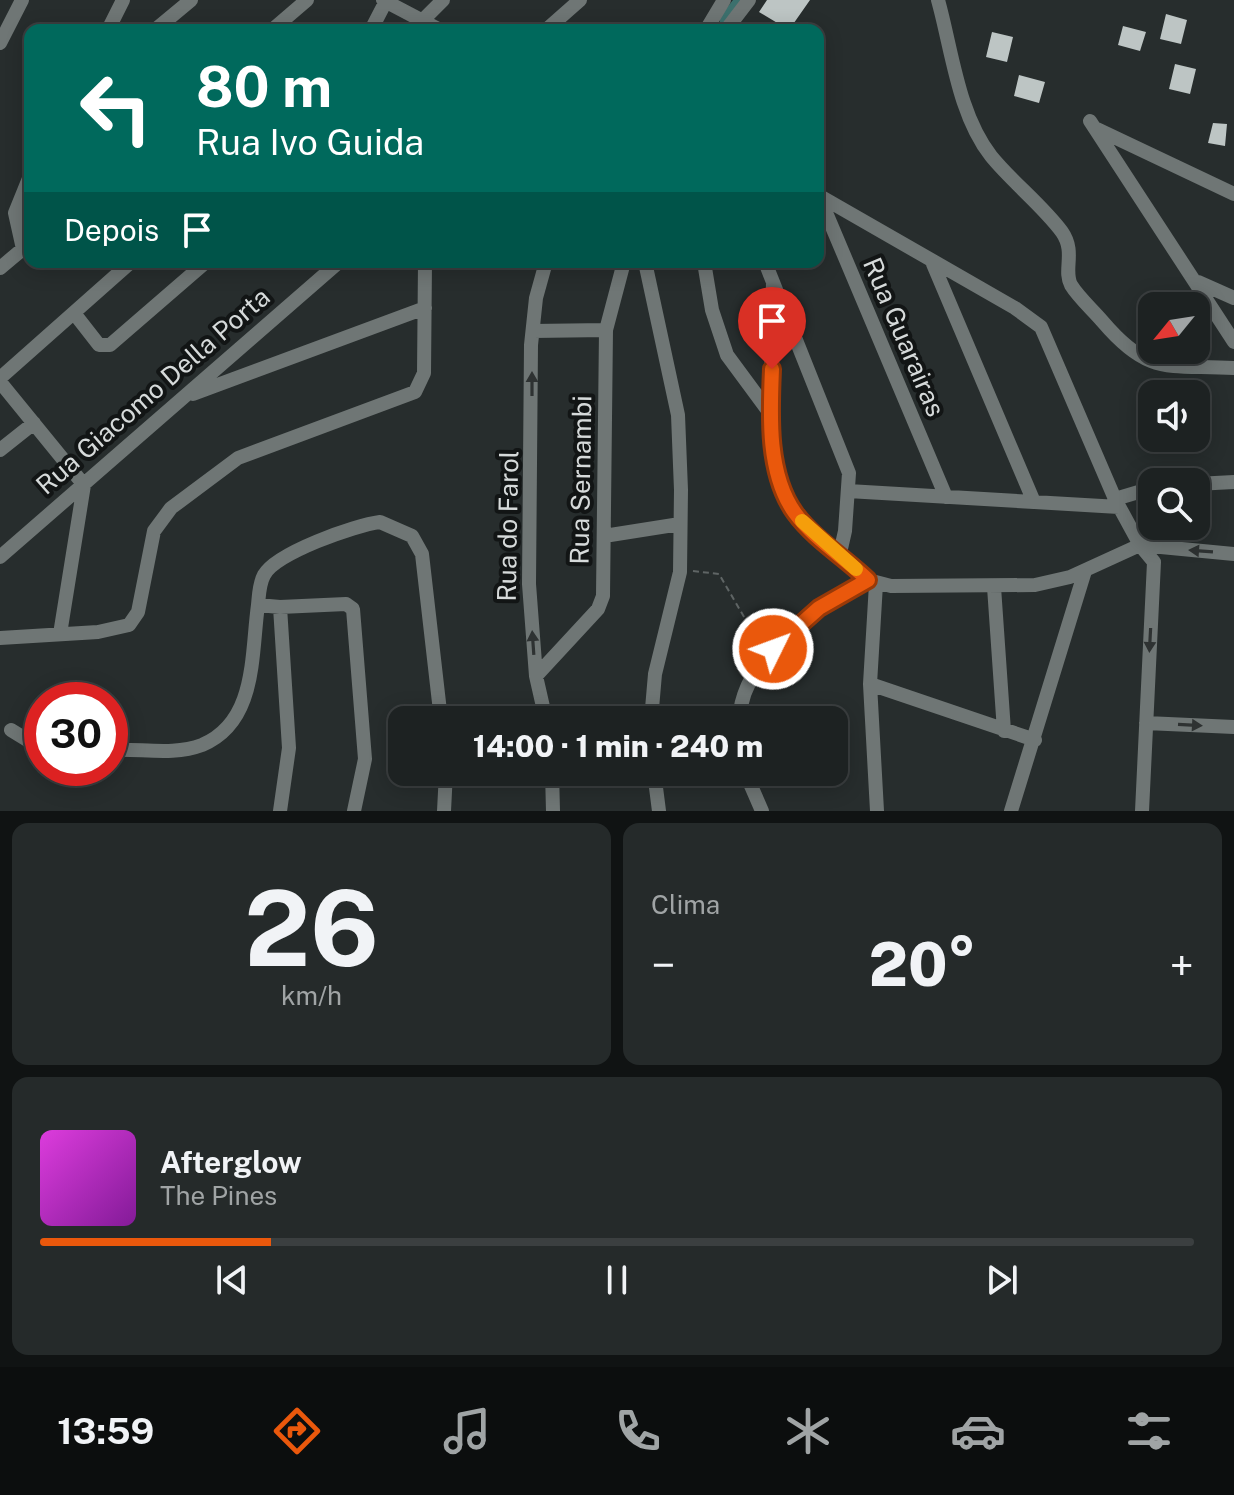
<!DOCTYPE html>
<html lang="pt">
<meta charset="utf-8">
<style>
body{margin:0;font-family:"Public Sans",sans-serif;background:#252a2a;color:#f1f3f6;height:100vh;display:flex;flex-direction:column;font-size:30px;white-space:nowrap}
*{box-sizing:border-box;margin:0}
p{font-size:26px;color:#a0a4a5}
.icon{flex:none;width:44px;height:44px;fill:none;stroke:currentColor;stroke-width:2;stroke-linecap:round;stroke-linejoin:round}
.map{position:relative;height:811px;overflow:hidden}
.details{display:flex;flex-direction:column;gap:12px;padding:12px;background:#101313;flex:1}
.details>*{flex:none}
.hud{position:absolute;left:24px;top:24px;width:800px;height:244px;border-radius:16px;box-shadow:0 4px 20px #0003,0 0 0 2px #3b3f40;background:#00695c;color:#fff;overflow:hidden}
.needle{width:52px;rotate:240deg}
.fabs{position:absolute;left:1138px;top:292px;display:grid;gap:16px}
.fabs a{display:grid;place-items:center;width:72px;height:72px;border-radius:16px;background:#1d2222;box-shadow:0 4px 20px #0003,0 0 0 2px #3b3f40;font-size:40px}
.speed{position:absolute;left:24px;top:682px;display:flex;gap:16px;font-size:40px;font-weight:700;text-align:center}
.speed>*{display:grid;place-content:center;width:104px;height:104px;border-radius:50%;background:#1d2222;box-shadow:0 4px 20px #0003,0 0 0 2px #3b3f40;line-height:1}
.speed .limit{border:12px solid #d22;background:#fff;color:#111}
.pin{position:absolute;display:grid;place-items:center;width:68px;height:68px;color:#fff;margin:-82px -34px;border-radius:50% 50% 50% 0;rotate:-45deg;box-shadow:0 0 8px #0007}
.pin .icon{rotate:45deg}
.me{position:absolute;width:88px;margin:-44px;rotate:48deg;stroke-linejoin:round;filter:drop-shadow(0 0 6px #0008)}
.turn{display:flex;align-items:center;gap:28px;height:168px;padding:0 40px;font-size:36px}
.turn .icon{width:104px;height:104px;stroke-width:2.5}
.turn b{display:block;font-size:56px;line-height:68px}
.then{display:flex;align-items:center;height:76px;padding:0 40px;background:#0003;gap:16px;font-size:30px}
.big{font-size:60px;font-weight:800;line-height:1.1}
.details .tile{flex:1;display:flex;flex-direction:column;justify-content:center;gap:12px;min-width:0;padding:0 28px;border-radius:16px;background:#252a2a}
.details .dial{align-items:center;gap:0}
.dial b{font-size:104px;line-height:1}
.song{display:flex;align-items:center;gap:24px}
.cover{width:96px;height:96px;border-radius:12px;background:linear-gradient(135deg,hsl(300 70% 55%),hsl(290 70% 35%))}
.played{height:8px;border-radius:4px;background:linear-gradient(90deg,#ea580c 20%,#3b3f40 20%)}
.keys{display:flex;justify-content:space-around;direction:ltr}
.heat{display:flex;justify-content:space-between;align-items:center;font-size:44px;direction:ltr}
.details .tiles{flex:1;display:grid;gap:12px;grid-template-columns:1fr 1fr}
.tile:last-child{grid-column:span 2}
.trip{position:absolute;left:388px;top:706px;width:460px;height:80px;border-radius:16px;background:#1d2222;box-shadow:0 4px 20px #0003,0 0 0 2px #3b3f40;font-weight:800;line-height:80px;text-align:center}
.menu{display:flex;height:128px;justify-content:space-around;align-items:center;background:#0c0e0e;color:#a0a4a5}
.menu .icon{width:56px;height:56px}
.menu .selected{color:#ea580c}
.menu b{font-size:36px;color:#f1f3f6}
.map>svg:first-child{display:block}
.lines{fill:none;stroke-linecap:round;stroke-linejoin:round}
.stream{stroke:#6a908e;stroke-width:3}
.canal{stroke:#3c706d;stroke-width:11}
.building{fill:#bdc5c4}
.path{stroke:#5f6565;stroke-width:2;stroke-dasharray:6 4;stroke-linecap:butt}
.minor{stroke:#6f7675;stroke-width:14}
.oneway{fill:#2e3232}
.route-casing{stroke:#983908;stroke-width:20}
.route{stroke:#ea580c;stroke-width:14}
.slow{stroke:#f59e0b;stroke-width:14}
.labels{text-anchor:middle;stroke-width:8;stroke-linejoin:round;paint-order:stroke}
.street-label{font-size:26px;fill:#d6dada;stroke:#121515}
</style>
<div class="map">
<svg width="1234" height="811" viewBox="0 0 1234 811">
<rect width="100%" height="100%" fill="#272d2d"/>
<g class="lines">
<path class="stream" d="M715,28L725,19"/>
<path class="canal" d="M725,19L740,0"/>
</g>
<path class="building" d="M767,0H810L789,30L759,12Z
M1166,14L1187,20L1181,44L1160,39Z
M1123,26L1146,32L1140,51L1118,45Z
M992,32L1013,37L1007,62L986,57Z
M1175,64L1196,69L1190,94L1169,89Z
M1019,75L1045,82L1039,103L1014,96Z
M1213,123L1227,124L1225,146L1208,143Z"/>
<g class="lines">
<path class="path" d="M693,571L719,574L761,646"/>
<path class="minor" d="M383,0L440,30
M938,0C952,50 958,114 991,156C1012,182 1043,206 1062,232C1076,252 1063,270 1071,285C1079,298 1093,310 1103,322C1150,377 1169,364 1234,368
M424,19L443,0
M108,30L123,0
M155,30L191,0
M272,30L307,0
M371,30L386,1
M546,30L580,0
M706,30L724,0
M726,30L749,0
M0,43L22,0
M1090,121L1234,342
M1097,129L1234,194
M818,195L1015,308L1041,327L1115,499L1140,545L1154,562L1142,811
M819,196L946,497
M23,249L15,213L30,176
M645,262L678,415L681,490L680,572L655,674L651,720
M704,262L712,310L727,355L772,416
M765,262L849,473L845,531L840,553
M933,264L1034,502
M0,268L30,243
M773,282L771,388L775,462L780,485L796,515L868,580L891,586L1035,585L1070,577L1140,545L1234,554
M1198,282L1234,298
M74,313L99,345H110L206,262
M533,331L606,330
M0,378L131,262
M0,382L84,485L60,634
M193,394L425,308
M0,450L34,423
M1196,484L1234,482
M848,491L1119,507
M1115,499L1152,488
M604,536L680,524
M0,557L339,262
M876,584L870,684L877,811
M994,587L1004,731
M258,605L280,607L346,604L353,609L365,759L354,811
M0,638L98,632L129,625L138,612L154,531L171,508L238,458L415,392L424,373L425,262
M536,676L598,609L603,596L606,330L624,262
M870,684L1035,740
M546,720L536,676L529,584L531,345L536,298L546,262
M739,720C743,656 815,605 868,580
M1146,723L1234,727
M11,730L42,749
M110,750C140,748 173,756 202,745C257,722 251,655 258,605C259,595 259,584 264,575C276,553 355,525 380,522L412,536L422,554L441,720
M552,772L553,811
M654,772L659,811
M745,772L762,811
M280,811L289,748L280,607
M444,811L446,772
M1011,811L1085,571"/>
</g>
<defs><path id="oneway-solid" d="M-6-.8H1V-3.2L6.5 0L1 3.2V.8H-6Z" transform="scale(2)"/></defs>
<g class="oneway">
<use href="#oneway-solid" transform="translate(532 384) rotate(-90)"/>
<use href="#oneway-solid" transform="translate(1201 551) rotate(-176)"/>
<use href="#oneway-solid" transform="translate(1150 640) rotate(93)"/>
<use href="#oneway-solid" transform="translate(533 643) rotate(-94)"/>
<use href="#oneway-solid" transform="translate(1190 725) rotate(3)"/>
</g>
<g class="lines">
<g class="route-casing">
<path id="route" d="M772,369C770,415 767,474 795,513C813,538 845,558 868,580L819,608L773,649"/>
</g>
<use href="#route" class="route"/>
<path class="slow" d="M802,521L856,569"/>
</g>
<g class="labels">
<g class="street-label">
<text transform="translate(904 337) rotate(67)" y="9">Rua Guarairas</text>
<text transform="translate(153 391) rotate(-41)" y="9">Rua Giacomo Della Porta</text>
<text transform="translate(581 480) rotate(-89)" y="9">Rua Sernambi</text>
<text transform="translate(508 526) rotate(-89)" y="9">Rua do Farol</text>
</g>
</g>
</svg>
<div class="fabs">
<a><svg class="needle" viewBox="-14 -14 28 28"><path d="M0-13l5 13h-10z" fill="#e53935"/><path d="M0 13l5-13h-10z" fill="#a0a4a5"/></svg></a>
<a><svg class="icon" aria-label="sound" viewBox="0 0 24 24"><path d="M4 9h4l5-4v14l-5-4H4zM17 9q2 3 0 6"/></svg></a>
<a><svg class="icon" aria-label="search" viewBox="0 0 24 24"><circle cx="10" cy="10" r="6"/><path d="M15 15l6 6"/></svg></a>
</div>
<div class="speed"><div class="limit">30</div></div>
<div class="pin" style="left:772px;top:369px;background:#d93025"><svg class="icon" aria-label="arrive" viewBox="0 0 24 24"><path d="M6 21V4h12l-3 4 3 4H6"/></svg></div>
<svg class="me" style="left:773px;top:649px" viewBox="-20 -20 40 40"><circle r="17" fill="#ea580c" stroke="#fff" stroke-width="3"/><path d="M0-11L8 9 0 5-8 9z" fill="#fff"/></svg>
<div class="trip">14:00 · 1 min · 240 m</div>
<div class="hud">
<div class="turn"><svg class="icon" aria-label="left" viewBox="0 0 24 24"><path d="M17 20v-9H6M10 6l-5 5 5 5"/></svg><div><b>80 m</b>Rua Ivo Guida</div></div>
<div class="then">Depois<svg class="icon" aria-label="arrive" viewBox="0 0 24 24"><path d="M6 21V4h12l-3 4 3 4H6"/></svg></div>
</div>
</div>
<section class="details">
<div class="tiles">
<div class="tile dial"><b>26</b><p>km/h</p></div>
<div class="tile"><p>Clima</p>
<div class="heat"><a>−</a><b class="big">20°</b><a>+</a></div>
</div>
<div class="tile">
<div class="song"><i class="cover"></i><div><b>Afterglow</b><p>The Pines</p></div></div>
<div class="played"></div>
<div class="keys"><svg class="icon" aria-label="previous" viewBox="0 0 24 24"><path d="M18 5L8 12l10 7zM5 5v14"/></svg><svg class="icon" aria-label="pause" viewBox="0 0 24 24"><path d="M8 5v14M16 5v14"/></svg><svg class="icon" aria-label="next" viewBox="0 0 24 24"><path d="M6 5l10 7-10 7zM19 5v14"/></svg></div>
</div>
</div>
</section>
<nav class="menu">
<b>13:59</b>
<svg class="icon selected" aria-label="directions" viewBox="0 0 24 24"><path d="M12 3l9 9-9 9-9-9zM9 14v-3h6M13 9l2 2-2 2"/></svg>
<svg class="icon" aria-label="music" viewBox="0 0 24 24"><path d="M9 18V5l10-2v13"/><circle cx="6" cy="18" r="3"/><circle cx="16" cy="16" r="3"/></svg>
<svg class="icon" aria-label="phone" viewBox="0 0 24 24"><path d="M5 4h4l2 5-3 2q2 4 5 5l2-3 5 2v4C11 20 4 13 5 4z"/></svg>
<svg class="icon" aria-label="climate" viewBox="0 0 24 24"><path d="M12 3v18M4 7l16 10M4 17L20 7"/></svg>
<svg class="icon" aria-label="car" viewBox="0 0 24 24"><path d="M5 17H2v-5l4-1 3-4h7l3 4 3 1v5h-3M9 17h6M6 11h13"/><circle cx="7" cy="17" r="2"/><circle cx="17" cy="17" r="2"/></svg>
<svg class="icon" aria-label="filters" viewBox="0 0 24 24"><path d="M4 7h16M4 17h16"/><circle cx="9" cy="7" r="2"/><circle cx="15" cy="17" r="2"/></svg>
</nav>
